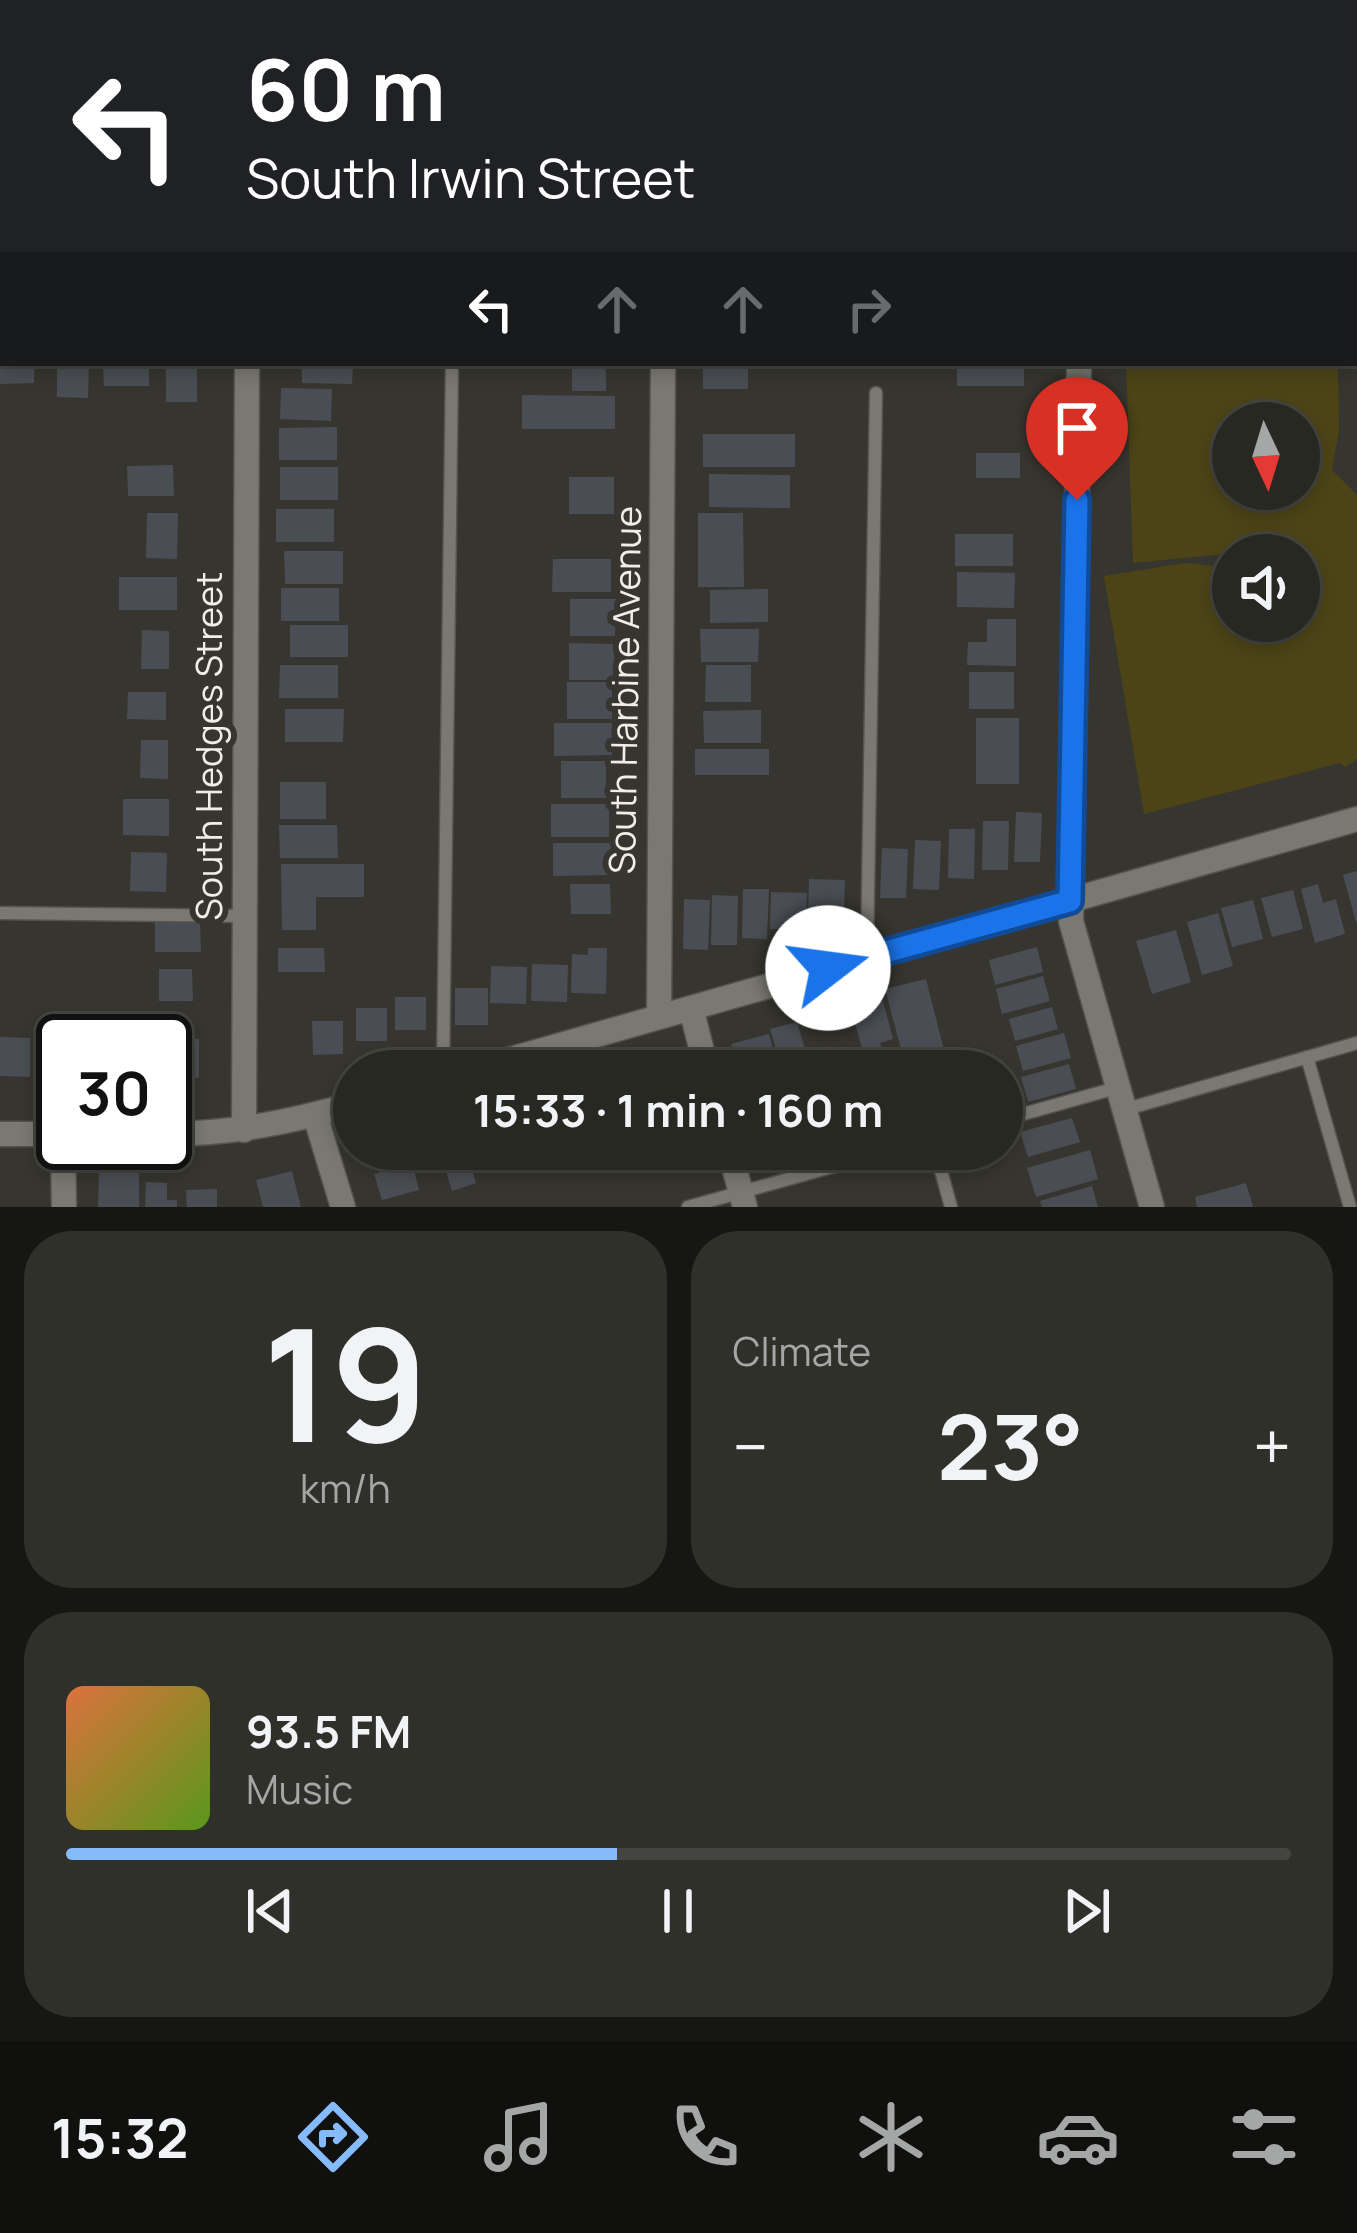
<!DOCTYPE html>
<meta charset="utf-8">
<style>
body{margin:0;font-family:Manrope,sans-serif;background:#30302b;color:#f1f3f6;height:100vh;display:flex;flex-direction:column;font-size:45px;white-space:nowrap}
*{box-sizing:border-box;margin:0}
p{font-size:39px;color:#a5a6a6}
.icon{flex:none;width:66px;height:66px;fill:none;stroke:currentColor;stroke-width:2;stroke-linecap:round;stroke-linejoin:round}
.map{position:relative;height:1207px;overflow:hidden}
.panel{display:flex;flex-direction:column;gap:24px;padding:24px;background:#161613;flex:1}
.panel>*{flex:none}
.hud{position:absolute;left:0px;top:0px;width:1359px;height:366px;box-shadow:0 6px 18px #0003,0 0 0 3px #444441;background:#202124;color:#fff;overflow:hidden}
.needle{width:78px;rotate:176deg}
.tools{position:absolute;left:1212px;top:402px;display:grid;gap:24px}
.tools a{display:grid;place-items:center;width:108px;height:108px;border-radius:50%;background:#282823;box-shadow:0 6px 18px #0003,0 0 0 3px #444441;font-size:60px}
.speed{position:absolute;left:36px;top:1014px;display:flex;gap:24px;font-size:60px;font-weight:700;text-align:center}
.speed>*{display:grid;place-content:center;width:156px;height:156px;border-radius:50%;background:#282823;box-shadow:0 6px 18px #0003,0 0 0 3px #444441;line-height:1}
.speed .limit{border:6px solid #111;border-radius:18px;background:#fff;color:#111}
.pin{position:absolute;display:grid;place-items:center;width:102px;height:102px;color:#fff;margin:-123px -51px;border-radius:50% 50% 50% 0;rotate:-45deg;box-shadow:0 0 12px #0007}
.pin .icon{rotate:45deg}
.me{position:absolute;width:132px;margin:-66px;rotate:75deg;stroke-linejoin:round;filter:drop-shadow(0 0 9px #0008)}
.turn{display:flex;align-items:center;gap:42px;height:252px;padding:0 48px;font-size:54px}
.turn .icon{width:156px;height:156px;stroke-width:2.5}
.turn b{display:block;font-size:84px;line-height:102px}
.lanes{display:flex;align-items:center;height:114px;padding:0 48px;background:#0003;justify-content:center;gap:60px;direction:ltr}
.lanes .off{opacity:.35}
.big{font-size:90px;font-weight:700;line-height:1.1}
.panel .tile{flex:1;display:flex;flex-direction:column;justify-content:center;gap:18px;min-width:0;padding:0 42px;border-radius:48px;background:#30302b}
.panel .dial{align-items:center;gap:0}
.dial b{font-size:156px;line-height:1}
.song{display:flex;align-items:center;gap:36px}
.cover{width:144px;height:144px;border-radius:18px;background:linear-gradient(135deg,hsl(20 70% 55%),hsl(90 70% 35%))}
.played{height:12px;border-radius:6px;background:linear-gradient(90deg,#86bbfb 45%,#444441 45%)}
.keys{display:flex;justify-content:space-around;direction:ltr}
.heat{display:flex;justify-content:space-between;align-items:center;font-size:66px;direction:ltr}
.panel .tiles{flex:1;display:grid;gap:24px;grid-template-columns:1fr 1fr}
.tile:last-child{grid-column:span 2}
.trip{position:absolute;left:333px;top:1050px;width:690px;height:120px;border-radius:60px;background:#282823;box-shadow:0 6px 18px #0003,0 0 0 3px #444441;font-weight:700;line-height:120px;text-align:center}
.dock{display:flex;height:192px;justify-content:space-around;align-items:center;background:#10100e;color:#a5a6a6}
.dock .icon{width:84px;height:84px}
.dock .on{color:#86bbfb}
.dock b{font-size:54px;color:#f1f3f6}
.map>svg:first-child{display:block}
.green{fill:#4c4417;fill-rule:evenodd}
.building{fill:#4a4e54}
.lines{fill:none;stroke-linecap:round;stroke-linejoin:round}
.lane-casing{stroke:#54534e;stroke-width:15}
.street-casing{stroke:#54534e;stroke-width:27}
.lane{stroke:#797871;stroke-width:12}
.street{stroke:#797871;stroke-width:24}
.route-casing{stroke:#114b97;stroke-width:30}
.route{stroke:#1a73e8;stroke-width:21}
.labels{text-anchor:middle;stroke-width:12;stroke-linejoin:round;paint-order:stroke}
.street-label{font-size:36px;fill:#efeeea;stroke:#36352f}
</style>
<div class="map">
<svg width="1357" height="1207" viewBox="0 0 1357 1207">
<rect width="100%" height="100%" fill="#36352f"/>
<path class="green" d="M1126,363H1338L1339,430L1332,470L1357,495V759L1345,767L1340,763L1144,814L1104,576L1185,563L1222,567L1225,554L1133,563ZM1233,423H1299V489H1233ZM1233,555H1299V621H1233Z"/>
<path class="building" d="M0,363H34V383L0,384Z
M57,363H89L88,398L57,397Z
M103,363H149V386H104Z
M166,363H197V402H166Z
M302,363H353L352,384L302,383Z
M572,363H606V391H572Z
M703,363H748V389H703Z
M957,363H1024V386H957Z
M281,388L332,389L331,421L280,419Z
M522,395L615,396V429H522Z
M337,427V460H279V428Z
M703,434H795V467H703Z
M976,453H1020V478H976Z
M173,465L174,496H128L127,466Z
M280,467H338V500H280Z
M709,474L790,475V508L709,507Z
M569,477H614V514H569Z
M276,509H334V542H276Z
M147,513H178L177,559L146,558Z
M698,513H743L744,587H698Z
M955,534H1013V566H955Z
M284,551H343V584H285Z
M553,559H611V592H552Z
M957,572L1015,573L1014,608L957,607Z
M119,577H177V610H119Z
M281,588H339V621H281Z
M768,589V622L710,623V590Z
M570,599H616L615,636H570Z
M987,619H1016V666L967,665L968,642H987Z
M290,625H348V657H290Z
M700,629H759L758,662H701Z
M142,630L169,631V669H141Z
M569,643L614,644V680H569Z
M280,665H338V698H279Z
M706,665H751V702H705Z
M969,672H1014V709H969Z
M567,682H612V719H567Z
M128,692H166V720L127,719Z
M285,709H344L343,742H285Z
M761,710V743H704L703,711Z
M976,718H1019V784H976Z
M554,723H612V755L554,756Z
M141,740H168V779L140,778Z
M695,749H769V775H695Z
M561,761H606V798H561Z
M280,782H326V819H280Z
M123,799H169V836L123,835Z
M551,804H609V837H551Z
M1016,812L1042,813L1040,862H1014Z
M983,821H1009L1008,870H982Z
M279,825H337L338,858H280Z
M949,829H975L974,879L948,878Z
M915,840L941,841L939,890L913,889Z
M553,843H611V875L553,876Z
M882,848L908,849L906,898H880Z
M131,852L167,853L166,892L130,891Z
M281,864H364V897H316V930H282Z
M1357,871V922H1356L1343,875Z
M809,879L845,880L844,916L808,915Z
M570,884H610L611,914H571Z
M1318,884L1323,903L1336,899L1345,934L1315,943L1301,889Z
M743,889H769L767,939L742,938Z
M1293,890L1303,929L1272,937L1261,898Z
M771,892L807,893L806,930L770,929Z
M712,895L738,896L737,945H711Z
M684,899L710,900L708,950L683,949Z
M1253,900L1263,939L1232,947L1221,908Z
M1218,913L1233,966L1202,975L1187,922Z
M200,921L201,952H155V922Z
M1176,930L1191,982L1152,994L1136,941Z
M1037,947L1043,972L995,985L989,960Z
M278,948H324L325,972H278Z
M588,948H607L606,994L571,993L572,954L588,955Z
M532,964L568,965L567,1002L531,1001Z
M491,966L527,967L526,1004L490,1003Z
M159,969H192L193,1001H159Z
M1043,976L1050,1001L1002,1014L996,989Z
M926,979L944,1050L904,1060L885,989Z
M455,988H488V1025H455Z
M395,997H426V1030H395Z
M866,997L869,1005L883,1001L893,1039L880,1043L882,1051L864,1056L849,1001Z
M1052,1007L1058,1029L1015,1041L1009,1019Z
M356,1008H387V1041H356Z
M312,1021H343V1054L313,1055Z
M797,1022L808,1059L781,1067L770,1029Z
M82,1031H112V1041H82Z
M1064,1033L1071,1058L1023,1071L1016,1046Z
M769,1034L776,1060L738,1071L731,1044Z
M0,1037L30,1038V1077L0,1076Z
M165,1039H199V1078L165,1077Z
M1069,1064L1076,1089L1028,1102L1021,1077Z
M1072,1118L1080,1142L1028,1157L1020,1132Z
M368,1149H408L410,1156L372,1166Z
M439,1149H466L476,1183L452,1191Z
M762,1149H802L805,1161L768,1171Z
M1090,1150L1098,1179L1036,1197L1027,1168Z
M412,1163L419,1190L382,1200L374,1174Z
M99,1171L139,1172V1207H98Z
M292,1171L301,1207H263L256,1180Z
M146,1182L167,1183V1200H177V1207H145Z
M1246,1183L1253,1207H1197L1195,1197Z
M1092,1186L1098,1207H1042L1040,1201Z
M217,1189V1207H187L186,1190Z"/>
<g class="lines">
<g class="lane-casing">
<path id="lane" d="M0,77H3
M1356,93H1357
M0,913L243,916
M867,956L876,393
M1307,1057L1350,1207
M443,1071L452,363
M1123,1110L1357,1043
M1002,1120L1116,1088
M935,1149L951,1207
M688,1207L896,1149"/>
</g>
<g class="street-casing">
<path id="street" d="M249,3V0
M657,3V0
M0,278H3
M1356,292H1357
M1079,363L1071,921L1152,1207
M691,1008L707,1071
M659,1017L663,363
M469,1071L1357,819
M315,1115L343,1207
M244,1130L247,363
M0,1134H63
M165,1134C231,1134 290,1122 354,1104
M63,1143L64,1207
M729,1149L745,1207"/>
</g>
<use href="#lane" class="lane"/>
<use href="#street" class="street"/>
</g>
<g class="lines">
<g class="route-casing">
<path id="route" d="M828,968L1070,901L1077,500"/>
</g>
<use href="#route" class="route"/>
</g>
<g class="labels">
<g class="street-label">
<text transform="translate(625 690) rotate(-89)" y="13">South Harbine Avenue</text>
<text transform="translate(209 746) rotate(-90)" y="13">South Hedges Street</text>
</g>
</g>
</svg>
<div class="tools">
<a><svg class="needle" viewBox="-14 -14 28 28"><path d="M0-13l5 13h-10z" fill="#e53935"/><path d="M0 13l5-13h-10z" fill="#a5a6a6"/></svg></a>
<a><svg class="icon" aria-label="sound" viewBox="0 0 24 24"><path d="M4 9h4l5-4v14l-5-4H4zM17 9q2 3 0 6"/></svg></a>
</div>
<div class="speed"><div class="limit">30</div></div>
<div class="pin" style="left:1077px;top:500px;background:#d93025"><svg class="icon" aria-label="arrive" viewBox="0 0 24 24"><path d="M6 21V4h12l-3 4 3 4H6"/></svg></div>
<svg class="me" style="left:828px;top:968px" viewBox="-20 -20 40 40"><circle r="19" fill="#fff"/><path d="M0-13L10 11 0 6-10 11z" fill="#1a73e8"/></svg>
<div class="trip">15:33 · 1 min · 160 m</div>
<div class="hud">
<div class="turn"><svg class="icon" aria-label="left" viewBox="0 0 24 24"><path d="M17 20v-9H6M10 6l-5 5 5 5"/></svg><div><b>60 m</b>South Irwin Street</div></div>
<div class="lanes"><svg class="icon" aria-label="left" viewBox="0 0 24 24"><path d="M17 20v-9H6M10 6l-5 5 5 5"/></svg><svg class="icon off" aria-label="ahead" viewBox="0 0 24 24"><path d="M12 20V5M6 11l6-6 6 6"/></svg><svg class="icon off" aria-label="ahead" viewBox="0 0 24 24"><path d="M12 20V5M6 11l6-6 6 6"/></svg><svg class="icon off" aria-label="right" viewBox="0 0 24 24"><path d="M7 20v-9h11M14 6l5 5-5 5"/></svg></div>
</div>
</div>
<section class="panel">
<div class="tiles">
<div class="tile dial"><b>19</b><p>km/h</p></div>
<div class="tile"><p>Climate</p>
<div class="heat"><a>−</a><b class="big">23°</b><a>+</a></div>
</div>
<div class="tile">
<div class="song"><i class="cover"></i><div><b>93.5 FM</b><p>Music</p></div></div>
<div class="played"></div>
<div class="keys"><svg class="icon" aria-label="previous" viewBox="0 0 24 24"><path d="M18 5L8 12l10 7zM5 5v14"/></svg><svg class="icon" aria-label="pause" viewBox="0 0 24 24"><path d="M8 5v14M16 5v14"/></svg><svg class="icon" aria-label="next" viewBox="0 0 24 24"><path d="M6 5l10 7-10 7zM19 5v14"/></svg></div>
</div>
</div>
</section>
<nav class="dock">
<b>15:32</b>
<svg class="icon on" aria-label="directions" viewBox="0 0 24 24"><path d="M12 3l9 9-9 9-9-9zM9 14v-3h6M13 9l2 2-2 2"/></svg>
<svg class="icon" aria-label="music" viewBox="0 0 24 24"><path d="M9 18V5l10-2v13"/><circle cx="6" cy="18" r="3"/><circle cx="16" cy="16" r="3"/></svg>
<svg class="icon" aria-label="phone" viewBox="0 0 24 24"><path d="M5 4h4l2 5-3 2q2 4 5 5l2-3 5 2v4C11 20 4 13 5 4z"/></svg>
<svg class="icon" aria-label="climate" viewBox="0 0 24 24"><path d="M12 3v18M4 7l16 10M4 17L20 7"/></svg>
<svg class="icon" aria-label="car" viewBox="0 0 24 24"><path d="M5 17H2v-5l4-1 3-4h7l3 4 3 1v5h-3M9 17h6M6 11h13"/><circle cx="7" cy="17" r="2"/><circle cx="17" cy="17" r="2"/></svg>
<svg class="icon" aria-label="filters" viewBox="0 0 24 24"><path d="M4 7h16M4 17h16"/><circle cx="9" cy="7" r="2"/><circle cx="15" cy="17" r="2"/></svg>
</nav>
